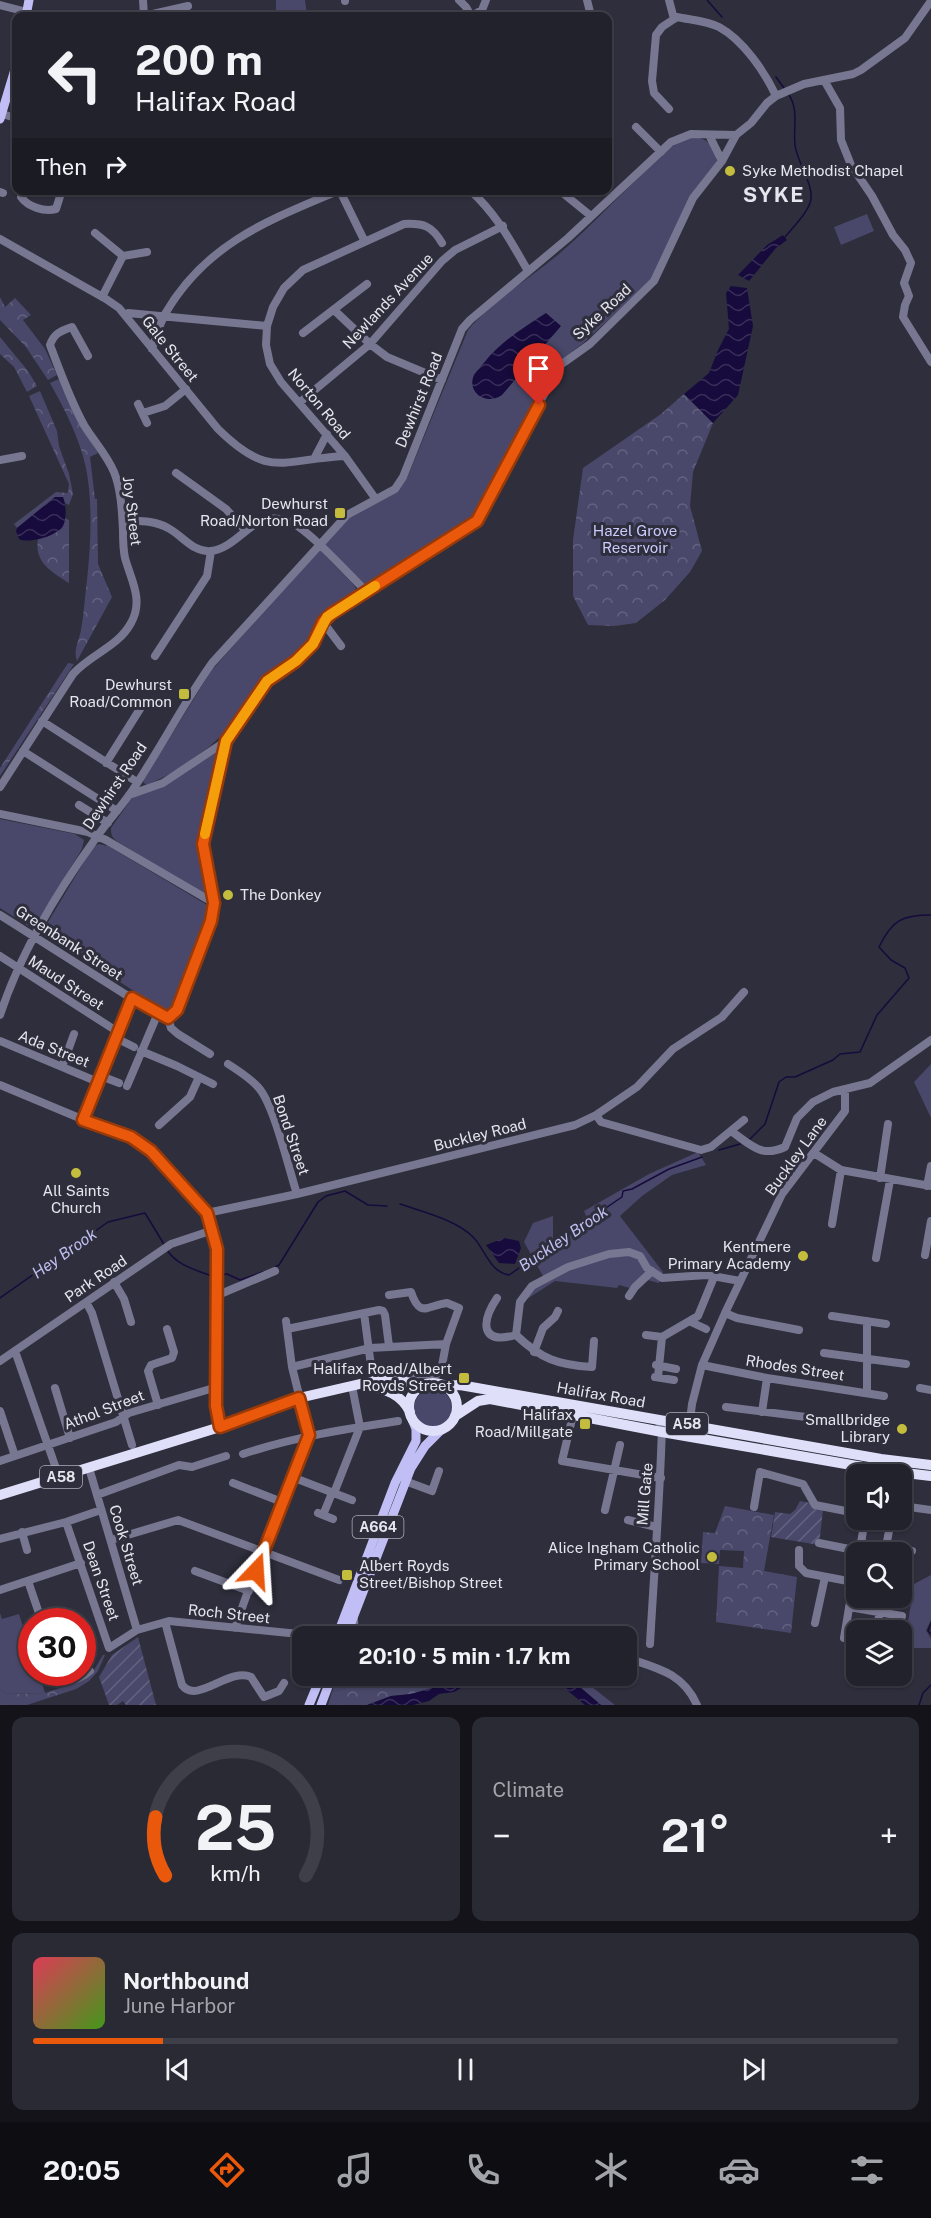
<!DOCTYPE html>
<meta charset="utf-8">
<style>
body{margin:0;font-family:"Public Sans",sans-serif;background:#2a2a35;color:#f1f3f6;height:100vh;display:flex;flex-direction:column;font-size:22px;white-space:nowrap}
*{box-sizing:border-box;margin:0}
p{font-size:20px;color:#a2a4aa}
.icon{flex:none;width:33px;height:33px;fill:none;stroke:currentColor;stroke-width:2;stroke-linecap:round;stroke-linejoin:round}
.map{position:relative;height:1705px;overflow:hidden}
.sheet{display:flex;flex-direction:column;gap:12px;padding:12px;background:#131319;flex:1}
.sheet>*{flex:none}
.banner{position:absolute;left:12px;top:12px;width:600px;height:183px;border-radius:12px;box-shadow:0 2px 4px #0004,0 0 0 2px #3f3f49;background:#22222d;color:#f1f3f6;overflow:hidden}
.fabs{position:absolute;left:846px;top:1464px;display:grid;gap:12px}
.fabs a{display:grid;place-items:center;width:66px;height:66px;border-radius:12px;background:#22222d;box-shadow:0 2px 4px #0004,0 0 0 2px #3f3f49;font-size:30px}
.speed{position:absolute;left:18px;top:1608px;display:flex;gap:12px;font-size:30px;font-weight:700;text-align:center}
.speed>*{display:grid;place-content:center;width:78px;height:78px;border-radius:50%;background:#22222d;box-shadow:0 2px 4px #0004,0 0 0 2px #3f3f49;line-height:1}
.speed .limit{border:9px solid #d22;background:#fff;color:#111}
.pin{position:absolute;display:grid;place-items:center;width:51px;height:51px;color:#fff;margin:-62px -26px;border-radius:50% 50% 50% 0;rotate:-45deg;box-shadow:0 0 6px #0007}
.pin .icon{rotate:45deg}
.me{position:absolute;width:66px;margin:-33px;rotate:20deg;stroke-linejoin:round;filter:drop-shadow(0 0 4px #0008)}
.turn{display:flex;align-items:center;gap:21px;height:126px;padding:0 24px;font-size:27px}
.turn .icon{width:78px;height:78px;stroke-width:2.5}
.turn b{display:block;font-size:42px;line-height:51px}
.then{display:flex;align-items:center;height:57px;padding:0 24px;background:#0003;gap:12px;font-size:22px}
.big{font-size:45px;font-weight:700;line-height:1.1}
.sheet .widget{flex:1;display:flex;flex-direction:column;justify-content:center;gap:9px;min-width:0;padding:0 21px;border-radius:12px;background:#2a2a35}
.sheet .dial{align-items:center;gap:0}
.dial svg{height:156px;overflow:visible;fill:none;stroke:#3f3f49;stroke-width:7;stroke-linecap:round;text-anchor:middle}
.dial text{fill:#f1f3f6;stroke:none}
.song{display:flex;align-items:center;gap:18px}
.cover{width:72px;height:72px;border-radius:9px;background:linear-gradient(135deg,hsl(350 70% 55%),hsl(100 70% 35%))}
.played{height:6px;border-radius:3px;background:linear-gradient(90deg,#ea580c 15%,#3f3f49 15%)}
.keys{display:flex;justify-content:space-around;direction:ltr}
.heat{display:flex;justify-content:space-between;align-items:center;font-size:33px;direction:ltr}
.sheet .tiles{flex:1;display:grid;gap:12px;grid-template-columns:1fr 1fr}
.widget:last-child{grid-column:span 2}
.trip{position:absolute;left:292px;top:1626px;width:345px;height:60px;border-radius:12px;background:#22222d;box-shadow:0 2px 4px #0004,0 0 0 2px #3f3f49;font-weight:700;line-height:60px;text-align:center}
.tabs{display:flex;height:96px;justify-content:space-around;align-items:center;background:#0e0e12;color:#a2a4aa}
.tabs .icon{width:42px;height:42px}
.tabs .on{color:#ea580c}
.tabs b{font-size:27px;color:#f1f3f6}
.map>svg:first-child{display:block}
.grass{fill:#49486a}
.forest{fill:url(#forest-crowns)}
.garden{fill:url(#garden-furrows)}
.water{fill:url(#water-waves)}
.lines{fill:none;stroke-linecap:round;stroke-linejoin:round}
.stream{stroke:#160b3c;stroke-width:1.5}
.minor{stroke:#787791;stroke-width:8}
.major{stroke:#c0bef4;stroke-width:9}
.highway{stroke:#dfdff9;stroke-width:10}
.route-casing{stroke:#983908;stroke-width:15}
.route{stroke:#ea580c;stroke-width:10}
.slow{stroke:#f59e0b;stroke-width:10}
.poi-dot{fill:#c4bc3d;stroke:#2e2e3c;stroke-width:2}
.labels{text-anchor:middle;stroke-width:6;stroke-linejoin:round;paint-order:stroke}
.shield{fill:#2e2e3c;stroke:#aeaeb9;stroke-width:1.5}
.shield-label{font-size:14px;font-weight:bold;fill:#e5e5ee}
.poi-label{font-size:15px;fill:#e5e5ee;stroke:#2e2e3c;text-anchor:end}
.street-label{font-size:15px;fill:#e5e5ee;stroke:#2e2e3c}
.park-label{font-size:15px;fill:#cbcafd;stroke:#2e2e3c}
.water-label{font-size:16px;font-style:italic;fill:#c0bff1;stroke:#2e2e3c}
.district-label{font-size:21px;font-weight:bold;letter-spacing:1.5px;fill:#e5e5ee;stroke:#2e2e3c}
</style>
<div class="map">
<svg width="931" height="1705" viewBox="0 0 931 1705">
<defs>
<pattern id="forest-crowns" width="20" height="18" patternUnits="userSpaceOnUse" patternTransform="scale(1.5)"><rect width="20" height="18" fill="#49486a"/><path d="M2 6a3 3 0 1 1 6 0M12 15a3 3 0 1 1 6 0" fill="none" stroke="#636280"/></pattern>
<pattern id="garden-furrows" width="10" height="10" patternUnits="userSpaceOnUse" patternTransform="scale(1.5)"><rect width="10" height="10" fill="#49486a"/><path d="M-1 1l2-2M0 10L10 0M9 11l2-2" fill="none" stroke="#636280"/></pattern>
<pattern id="water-waves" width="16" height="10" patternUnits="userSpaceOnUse" patternTransform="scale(1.5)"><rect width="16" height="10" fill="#160b3c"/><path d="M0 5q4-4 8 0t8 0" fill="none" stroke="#382e58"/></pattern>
</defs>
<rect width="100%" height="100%" fill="#2e2e3c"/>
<path class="grass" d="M276,0H305L307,15L309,16H276Z
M691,136C706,138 716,145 717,162L652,280L582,344L557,363L549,381L475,517L373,584L363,586L325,548L324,543L346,520L393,494L407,478L468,330C494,299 530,279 560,253C587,230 611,204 637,179C653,163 669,145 691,136Z
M867,214L874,231L841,245L834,227Z
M317,551H321L353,584L356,588L353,595L326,613L319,621L306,644L287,663L263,679L239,716L226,731L209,747L174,772L147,785L144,783L143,781L211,671Z
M221,746L201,843L211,899L118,842C112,838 111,835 111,828L132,798Z
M0,819L75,834L84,840L82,849L33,929L0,908Z
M99,844L108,846L209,906C205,924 180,1005 166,1011L162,1009L42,932L93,847Z
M931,1064V1118L914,1082Z
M698,1152L706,1165L672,1175L642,1196L620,1216L663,1272L659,1283L640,1278L630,1288L619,1285L617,1288L555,1281L527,1299L543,1276L524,1242L533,1223L553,1216V1241L586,1216L584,1211L649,1174Z
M414 1408a19 19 0 1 1 38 0a19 19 0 1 1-38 0Z
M931,1575V1620L926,1630L931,1639V1648H904L914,1584Z
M0,1613L2,1619L19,1614L31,1652L32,1672L39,1673L45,1693L6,1694L0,1689Z
M338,1676H388L332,1692Z
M567,1676H578L615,1705H601Z"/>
<path class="forest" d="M0,297L5,307L15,298L31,315L23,320L45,349L57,375L48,380L26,347L0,320Z
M0,337L28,371L37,386L27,392L14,367L0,354Z
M59,379L80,424L98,453L90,457L95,499H97L98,564L112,597L77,661C73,650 79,641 81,630C83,619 84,608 85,598C90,557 94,509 86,468C80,439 65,410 50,383Z
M40,391L57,431L59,446L69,474L73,494L69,505L65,503L63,497H55L17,528L14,524L56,492L68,493L69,484L29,396Z
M684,394L713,423L693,472L690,506L702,551L690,572L665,600L636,623L614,626L588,625L573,596V540L583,468L661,414Z
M65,518L69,520V583C52,572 34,563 38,539C49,535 64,532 65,518Z
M68,663L74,664L0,776V768Z
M725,1506L774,1515L764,1571L797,1577L791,1633L716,1622L719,1566L743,1568L744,1551L720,1550L719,1564L701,1563L703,1532L715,1533Z
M103,1655H105L98,1671L89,1681L76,1689L27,1705H0V1689L6,1694L45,1693L63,1687L91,1675Z
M388,1676H464L446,1684L411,1694L391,1696L367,1705H328L332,1692Z"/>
<path class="garden" d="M800,1501L810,1503L823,1510L819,1545L771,1537L775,1512L790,1514L795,1510Z
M138,1637L156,1705H126L123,1701L117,1705H109L99,1677L112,1655Z"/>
<path class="water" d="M783,235L787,240L776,248L749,281L738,275L767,245Z
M731,286L747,288L753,326L738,395L713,423L684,394L709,373L718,350L729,329L726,293Z
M546,313L561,326L502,395C487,406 466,393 474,375C476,372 480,367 483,364C500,342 523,328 546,313Z
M55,497H63C66,505 67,518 63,526C57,536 29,544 19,539L16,531L17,528Z
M504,1238L519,1241L521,1248L515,1264L499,1263L486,1245Z
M464,1676H483L454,1692L439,1694L429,1701L413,1705H367L391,1696L411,1694L446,1684Z
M550,1676H567L601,1705H585Z"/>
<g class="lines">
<path class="stream" d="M707,0L722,17
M776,77L784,88
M785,237C793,227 806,215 810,203C816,187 797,163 795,145C793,128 799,110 789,95
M750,1139L765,1124L779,1082L786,1077H795L833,1060L840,1054L860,1052L877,1015L909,978L905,968L891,960L879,947C892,920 902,915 931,915
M719,1150L740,1144
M400,1204C423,1212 457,1220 474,1238C485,1250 490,1272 509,1275L616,1201L622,1197L623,1191L632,1189L669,1169L702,1157
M167,1250C177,1265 193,1269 209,1275H214
M275,1267L279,1265L318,1202L326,1196L345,1191L368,1205L387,1206
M219,1275L227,1274L240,1280L263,1272
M0,1298L108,1222L145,1213L165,1246
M931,1623L928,1631L931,1634
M919,1705L923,1693L931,1685"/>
<path class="minor" d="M143,0L144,16
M459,0L466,7L471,16
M587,0L591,16
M669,0L674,19
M345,1V0
M0,5L27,12
M144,16L188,6
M472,16L482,10L486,0
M824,80L840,108L841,140L851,165L872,196L893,235L905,250L911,263L904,283L909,296L905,305L903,317L931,362
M669,109L654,93L652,81L656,35L662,27L677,17C691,20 707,21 719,27C743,40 765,72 776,96
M2,114L16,118
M636,127L661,152
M709,135L722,161
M23,190L21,197C28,207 44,212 56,209L62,190
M470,190C497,215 510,240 528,271
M559,190L591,216
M340,191L365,242
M0,192L3,193
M95,233L123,256
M0,239L106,299L119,308L218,429C270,480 282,459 345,456
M102,297L123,256L147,252
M334,310L370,344L387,357L442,380
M125,315L128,313L267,326
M303,333L367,284
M152,349C156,338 159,325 165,314C206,243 269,220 340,190
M299,403L370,344L442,261L455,250L503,226
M138,404L147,423
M143,413L165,406L186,389
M315,457L327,434
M0,460L22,456
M176,473L226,509L245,530
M375,498L345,456L281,382L270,364L266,345L267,326L273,307L284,288L303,270L404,224C424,223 432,226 442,243
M123,520C138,521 154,520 168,528C182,535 193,553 211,551C229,549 242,532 257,523C268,517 277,517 288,521C308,528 349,575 366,591
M323,622L341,646
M155,656L207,576L211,551
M42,721L137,782
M23,751L117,811
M106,763L145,701
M0,787L73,674C91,654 118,647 131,623C144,600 131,580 125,558C123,549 123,539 123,530C122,511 121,489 114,472C107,455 93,440 84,425C70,400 60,371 50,345C54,333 61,331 72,327L88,356
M129,795L163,783L226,741
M79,805L108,823
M0,814L88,832L106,840L214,903
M0,915L131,998L168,1018L171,1028L178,1034L210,1054
M0,956L118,1032
M0,1015C21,951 57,892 96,838C107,822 121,807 132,791C160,749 183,704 212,663L347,515L395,489L403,477L462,329L470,320L568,238L671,142L691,134L736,135L751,123L767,103L776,96L804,84L853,74L861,70L905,38L931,1
M168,1018L177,1010L211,921L214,903L203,844L226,741L267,681L296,661L313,643L327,617L477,521L559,366L590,344L654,281L693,198L722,161L736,135
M116,1038L134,1047
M0,1041L98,1082
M141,1051L177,1066L213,1084
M228,1064C239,1071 250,1078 258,1087C274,1104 289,1170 297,1194
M62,1067L74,1034
M101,1076L119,1083
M0,1085L77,1117L131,1137L151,1151L203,1207L213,1230L217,1249L216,1406L220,1427
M127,1086L158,1013
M596,1115L637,1087L673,1049L722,1017L744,992
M83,1120L131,998
M159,1125L190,1097L199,1077
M731,1131C751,1145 761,1158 785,1147L797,1118L813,1102L833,1092L870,1083L931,1040
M814,1153L841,1170L931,1186
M880,1178L888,1124
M927,1186L931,1166
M207,1213L297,1194L575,1125L596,1115L601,1122L701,1150L711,1147L744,1120
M832,1224L841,1170
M925,1255L931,1221
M876,1258L890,1180
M114,1282L124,1299L131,1322
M218,1295L275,1271
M389,1295L411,1292C420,1319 428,1305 447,1303L459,1308L446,1344L441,1371L437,1374L407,1375L404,1382
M629,1296L635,1287L652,1271
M497,1298C481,1322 480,1345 516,1335
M86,1302L92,1313L132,1445
M364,1313L373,1381
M725,1313L737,1318L799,1330
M832,1316L886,1324
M691,1322L706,1329
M287,1329L379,1310L383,1311L385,1315L389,1346
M516,1335L520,1302L532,1286L568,1267L609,1254L629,1252L640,1256L647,1268L662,1278L707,1275L740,1281
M516,1335C541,1359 558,1365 592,1367L594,1341
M646,1335L662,1337
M15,1351L59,1477
M534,1352L543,1328L555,1317L558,1311
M824,1353L906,1364
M0,1361L171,1244L213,1230
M656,1365L676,1369
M702,1365L767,1378L884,1396
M292,1367L370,1348L446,1344
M655,1377L674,1380
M658,1377L662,1337L698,1316L714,1277
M55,1388L70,1438
M920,1388L931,1390
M867,1393V1321
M158,1405L148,1371L151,1365L172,1358L174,1352L167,1329
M726,1407L814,1418
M0,1411L15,1456
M762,1412L767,1378
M573,1415L562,1461L661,1478
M689,1429L692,1404L702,1365L725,1313L782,1194L845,1111V1090
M243,1454C294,1437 345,1429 398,1421
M0,1461L116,1422L129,1413L217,1387
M89,1468L137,1630
M292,1477L352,1500
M405,1481L432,1491L439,1471
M233,1483L282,1502
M334,1493L360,1427L352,1386
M97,1495L179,1465L192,1467L226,1456
M902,1506L931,1510
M754,1507L760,1472L803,1484L815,1505L856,1513
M605,1510L620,1445
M318,1513L333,1519
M323,1515L332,1493
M628,1520L656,1527
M66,1522L109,1648L137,1630L169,1621L319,1636
M22,1532L27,1550
M0,1539L66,1522L101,1510
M111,1540L178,1520L339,1580
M819,1543L859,1551
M861,1543L912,1551
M886,1547L891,1520
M860,1548L865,1520
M799,1550V1566L806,1573L853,1582
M195,1571L249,1591
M28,1581L42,1622
M0,1590L81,1563
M849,1607L902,1616
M354,1620L355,1636
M165,1622L182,1685C197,1705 229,1667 251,1677L264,1697L279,1691L284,1683
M815,1623L825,1577
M235,1628L262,1551L309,1435L292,1367L286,1321
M876,1630L880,1612
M844,1638L856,1566
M31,1643H32
M650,1644C654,1572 660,1499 662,1426L657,1420
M627,1658C657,1668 683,1673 697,1705
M60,1672L65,1680C74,1681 83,1677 90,1671"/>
<path class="major" d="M26,16L29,0
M0,119L16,66
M337,1636L395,1483L416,1441V1429L412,1419
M346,1636L411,1468L425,1446L441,1430
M309,1705L321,1676
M321,1705L332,1676"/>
<path class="highway" d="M409 1407a24 24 0 1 1 48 0a24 24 0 1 1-48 0Z
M367,1386C386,1389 401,1394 410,1412
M444,1386L460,1385L881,1459L931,1465
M455,1416L478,1401L490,1399L662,1432L880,1470L931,1476
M0,1495L220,1427L299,1398L373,1381L393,1379L423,1386"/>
</g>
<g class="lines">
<g class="route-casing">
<path id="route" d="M256,1571L309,1435L299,1398L220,1427L216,1406L217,1249L207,1213L151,1151L131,1137L83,1120L132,998L168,1018L177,1010L211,921L214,903L203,844L226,741L267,681L296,661L313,644L323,622L331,614L477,521L539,405"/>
</g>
<use href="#route" class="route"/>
<path class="slow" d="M205,834L226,741L267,681L296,661L313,644L327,617L375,586"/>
</g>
<g class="poi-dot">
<circle cx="730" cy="171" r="6"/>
<rect x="334" y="507" width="12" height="12" rx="3"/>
<rect x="178" y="688" width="12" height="12" rx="3"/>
<circle cx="228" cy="895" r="6"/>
<circle cx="76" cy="1173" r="6"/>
<circle cx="803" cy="1256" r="6"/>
<rect x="458" y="1372" width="12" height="12" rx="3"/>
<rect x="579" y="1418" width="12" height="12" rx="3"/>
<circle cx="902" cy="1429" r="6"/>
<circle cx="712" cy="1557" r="6"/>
<rect x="341" y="1569" width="12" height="12" rx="3"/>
</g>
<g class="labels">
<g class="shield">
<rect x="666" y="1413" width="42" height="22" rx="4.5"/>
<rect x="40" y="1466" width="42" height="22" rx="4.5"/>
<rect x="352.5" y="1516" width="51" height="22" rx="4.5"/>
</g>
<g class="shield-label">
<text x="687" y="1429">A58</text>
<text x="61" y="1482">A58</text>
<text x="378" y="1532">A664</text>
</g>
<g class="poi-label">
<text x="742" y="176" text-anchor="start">Syke Methodist Chapel</text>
<text x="328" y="509">Dewhurst<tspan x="328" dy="17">Road/Norton Road</tspan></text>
<text x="172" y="690">Dewhurst<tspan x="172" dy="17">Road/Common</tspan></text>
<text x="240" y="900" text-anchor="start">The Donkey</text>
<text x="76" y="1196" text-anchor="middle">All Saints<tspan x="76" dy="17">Church</tspan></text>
<text x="791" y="1252">Kentmere<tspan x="791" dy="17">Primary Academy</tspan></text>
<text x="452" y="1374">Halifax Road/Albert<tspan x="452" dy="17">Royds Street</tspan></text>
<text x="573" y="1420">Halifax<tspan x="573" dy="17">Road/Millgate</tspan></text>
<text x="890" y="1425">Smallbridge<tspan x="890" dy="17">Library</tspan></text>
<text x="700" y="1553">Alice Ingham Catholic<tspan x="700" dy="17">Primary School</tspan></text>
<text x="359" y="1571" text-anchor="start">Albert Royds<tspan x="359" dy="17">Street/Bishop Street</tspan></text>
</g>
<g class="street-label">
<text transform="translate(388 301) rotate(-47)" y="5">Newlands Avenue</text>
<text transform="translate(602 312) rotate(-43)" y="5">Syke Road</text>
<text transform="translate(170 349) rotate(51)" y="5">Gale Street</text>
<text transform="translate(419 400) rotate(-68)" y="5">Dewhirst Road</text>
<text transform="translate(319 404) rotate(50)" y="5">Norton Road</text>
<text transform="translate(132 511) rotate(83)" y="5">Joy Street</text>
<text transform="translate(115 786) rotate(-56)" y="5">Dewhirst Road</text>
<text transform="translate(69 943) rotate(33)" y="5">Greenbank Street</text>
<text transform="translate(66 983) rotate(33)" y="5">Maud Street</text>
<text transform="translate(54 1049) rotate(22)" y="5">Ada Street</text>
<text transform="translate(291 1135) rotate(71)" y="5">Bond Street</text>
<text transform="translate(480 1135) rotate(-14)" y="5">Buckley Road</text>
<text transform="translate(796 1156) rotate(-54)" y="5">Buckley Lane</text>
<text transform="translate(96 1279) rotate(-34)" y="5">Park Road</text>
<text transform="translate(795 1368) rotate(9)" y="5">Rhodes Street</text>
<text transform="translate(601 1395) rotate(10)" y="5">Halifax Road</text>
<text transform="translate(104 1410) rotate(-21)" y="5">Athol Street</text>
<text transform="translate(645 1494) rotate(-85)" y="5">Mill Gate</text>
<text transform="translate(126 1545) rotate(73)" y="5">Cook Street</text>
<text transform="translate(101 1581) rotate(71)" y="5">Dean Street</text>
<text transform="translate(229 1614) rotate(6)" y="5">Roch Street</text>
</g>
<g class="park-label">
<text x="635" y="536">Hazel Grove<tspan x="635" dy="17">Reservoir</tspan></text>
</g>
<g class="water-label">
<text transform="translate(563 1238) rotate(-34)" y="6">Buckley Brook</text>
<text transform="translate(64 1253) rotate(-35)" y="6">Hey Brook</text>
</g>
<g class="district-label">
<text x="774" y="202">SYKE</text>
</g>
</g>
</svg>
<div class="fabs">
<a><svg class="icon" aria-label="sound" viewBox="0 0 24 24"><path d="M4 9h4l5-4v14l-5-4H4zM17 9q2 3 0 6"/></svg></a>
<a><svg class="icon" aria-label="search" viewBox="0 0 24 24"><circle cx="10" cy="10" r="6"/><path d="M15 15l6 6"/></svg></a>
<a><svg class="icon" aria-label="layers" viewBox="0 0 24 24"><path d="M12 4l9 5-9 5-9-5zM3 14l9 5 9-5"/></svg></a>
</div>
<div class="speed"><div class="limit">30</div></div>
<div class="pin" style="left:539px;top:405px;background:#d93025"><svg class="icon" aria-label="arrive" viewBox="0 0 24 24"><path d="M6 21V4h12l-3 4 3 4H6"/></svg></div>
<svg class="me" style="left:256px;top:1571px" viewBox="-20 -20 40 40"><path d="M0-17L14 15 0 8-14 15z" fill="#ea580c" stroke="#fff" stroke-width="4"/></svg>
<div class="trip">20:10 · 5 min · 1.7 km</div>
<div class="banner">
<div class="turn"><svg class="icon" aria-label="left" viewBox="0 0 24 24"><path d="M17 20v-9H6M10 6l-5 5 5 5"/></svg><div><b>200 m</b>Halifax Road</div></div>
<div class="then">Then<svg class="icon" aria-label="right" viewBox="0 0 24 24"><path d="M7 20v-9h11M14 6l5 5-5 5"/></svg></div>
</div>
</div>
<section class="sheet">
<div class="tiles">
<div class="widget dial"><svg viewBox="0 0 100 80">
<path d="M14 69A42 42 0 1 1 86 69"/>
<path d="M14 69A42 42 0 0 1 9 39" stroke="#ea580c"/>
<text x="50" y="56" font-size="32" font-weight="700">25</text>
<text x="50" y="72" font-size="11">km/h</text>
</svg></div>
<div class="widget"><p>Climate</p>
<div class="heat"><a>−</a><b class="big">21°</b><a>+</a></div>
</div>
<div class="widget">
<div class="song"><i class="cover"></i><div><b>Northbound</b><p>June Harbor</p></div></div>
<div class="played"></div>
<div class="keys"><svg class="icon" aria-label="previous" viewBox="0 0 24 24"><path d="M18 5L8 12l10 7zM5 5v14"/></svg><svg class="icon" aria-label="pause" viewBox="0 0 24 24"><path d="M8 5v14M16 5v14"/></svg><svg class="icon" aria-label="next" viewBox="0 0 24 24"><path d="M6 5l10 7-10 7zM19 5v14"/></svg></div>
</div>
</div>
</section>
<nav class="tabs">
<b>20:05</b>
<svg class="icon on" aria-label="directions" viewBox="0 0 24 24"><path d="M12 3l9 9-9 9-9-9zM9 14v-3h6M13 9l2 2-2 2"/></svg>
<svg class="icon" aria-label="music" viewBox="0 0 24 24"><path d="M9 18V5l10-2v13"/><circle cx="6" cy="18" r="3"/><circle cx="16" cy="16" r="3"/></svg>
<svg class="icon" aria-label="phone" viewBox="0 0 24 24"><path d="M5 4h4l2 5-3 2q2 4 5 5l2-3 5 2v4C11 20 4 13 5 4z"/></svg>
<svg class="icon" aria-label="climate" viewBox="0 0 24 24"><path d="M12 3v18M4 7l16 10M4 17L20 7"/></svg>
<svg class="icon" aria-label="car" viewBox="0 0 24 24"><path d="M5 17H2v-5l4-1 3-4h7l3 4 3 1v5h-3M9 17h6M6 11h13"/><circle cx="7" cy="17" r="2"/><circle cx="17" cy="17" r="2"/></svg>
<svg class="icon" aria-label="filters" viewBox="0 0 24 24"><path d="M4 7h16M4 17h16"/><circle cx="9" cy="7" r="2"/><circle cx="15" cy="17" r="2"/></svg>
</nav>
